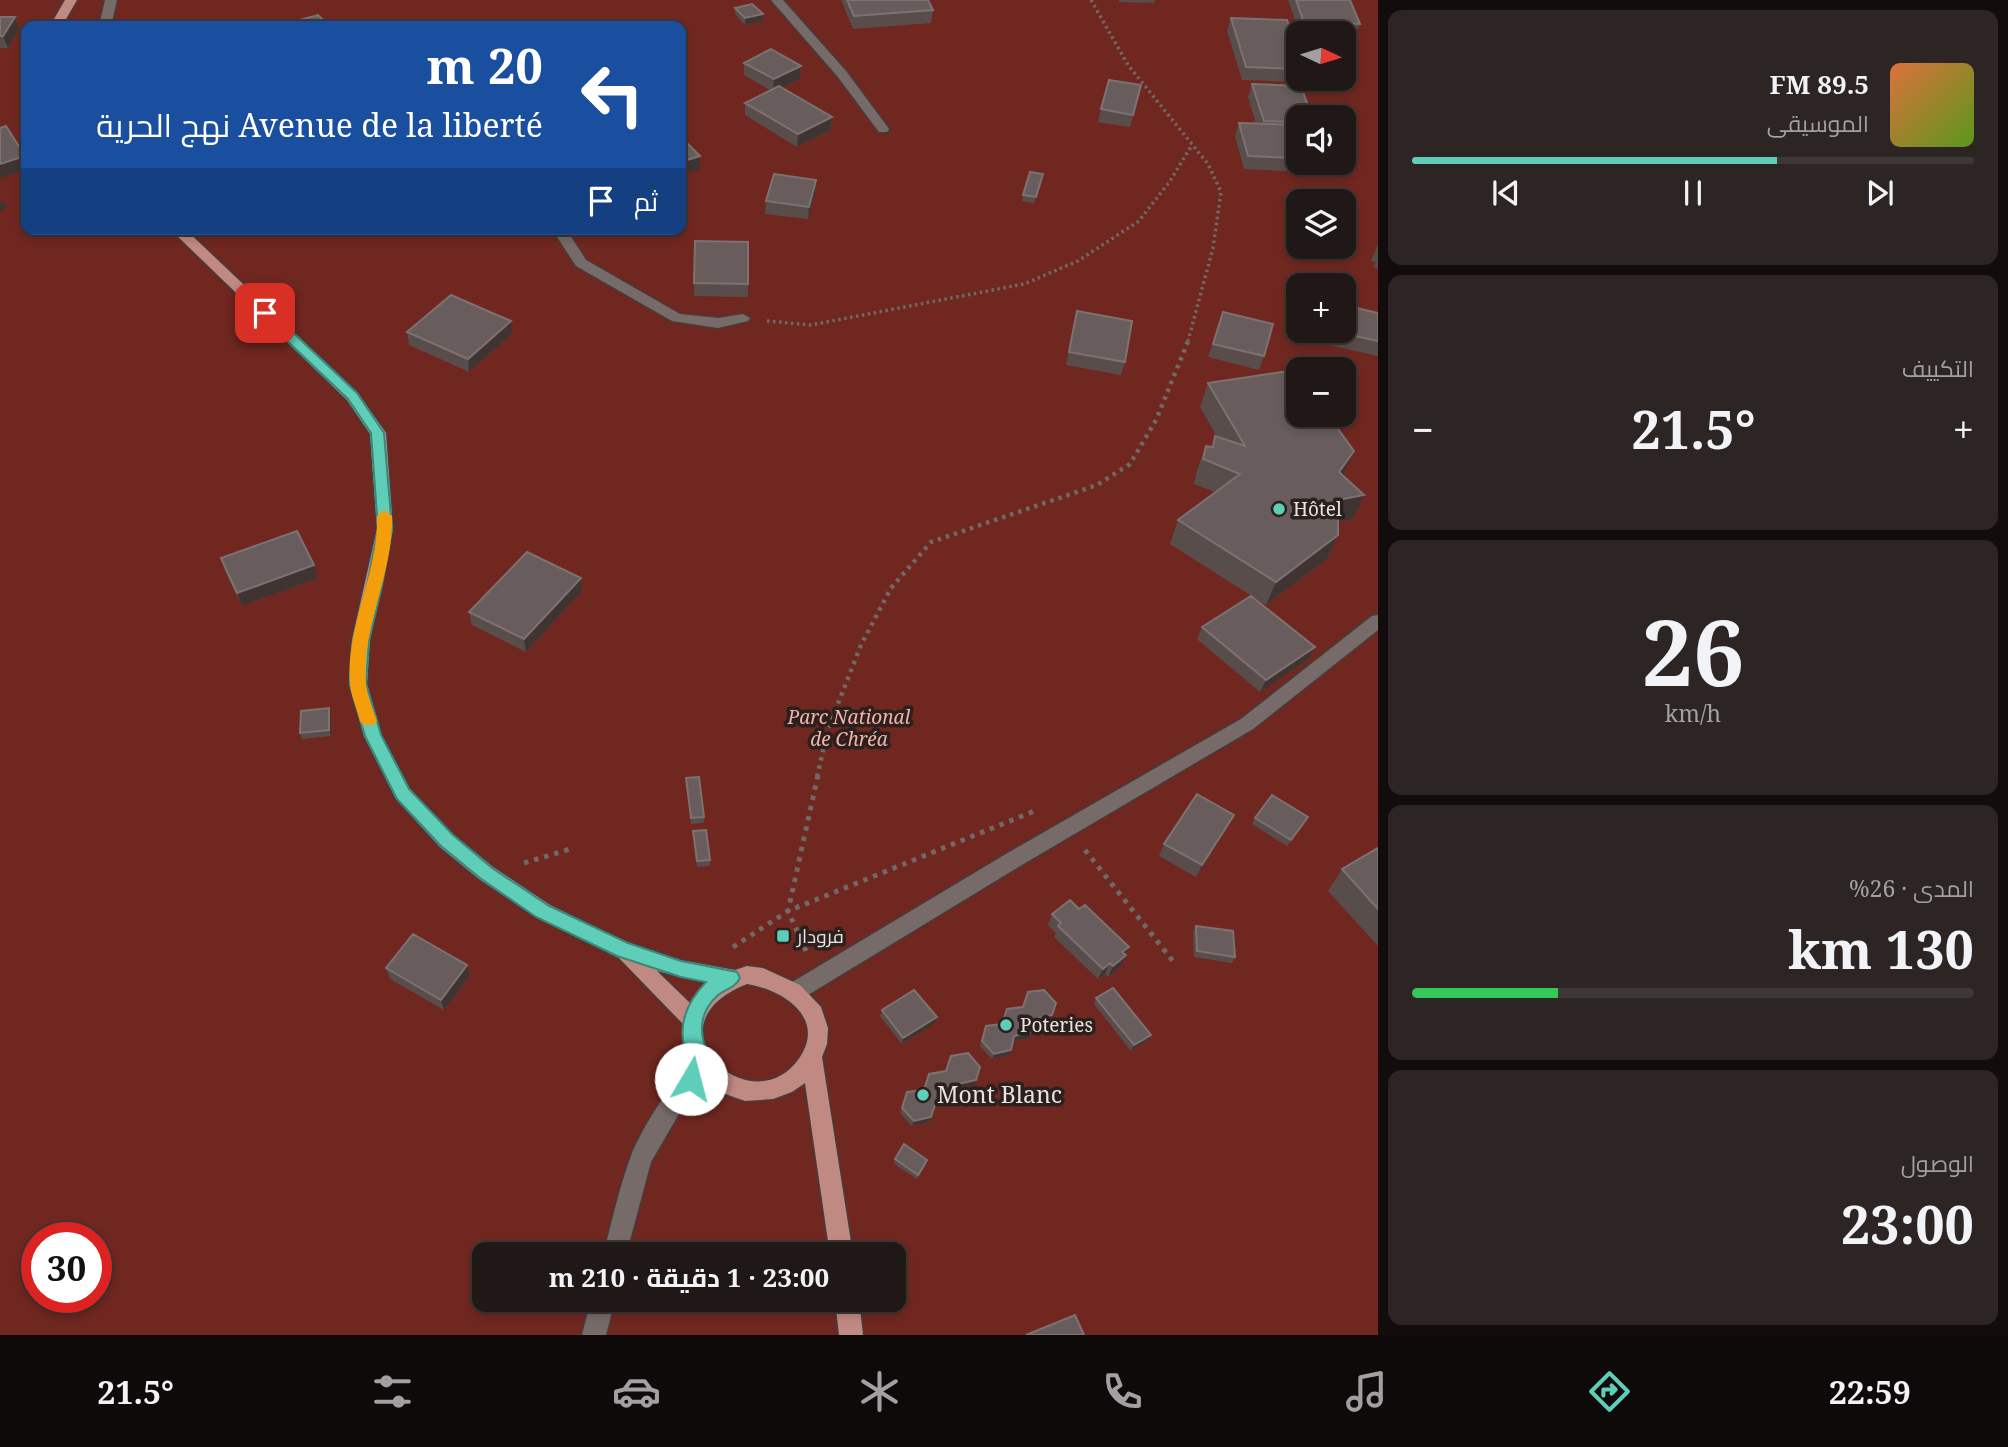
<!DOCTYPE html>
<html lang="ar">
<meta charset="utf-8">
<style>
body{margin:0;font-family:"Noto Serif",Cairo,serif;background:#2d2523;color:#f1f3f6;direction:rtl;height:100vh;display:flex;flex-direction:column;font-size:26px;white-space:nowrap}
*{box-sizing:border-box;margin:0}
p{font-size:23px;color:#a2a0a1}
.icon{flex:none;width:38px;height:38px;fill:none;stroke:currentColor;stroke-width:2;stroke-linecap:round;stroke-linejoin:round}
.map{position:relative;flex:1;overflow:hidden;direction:ltr}
.details{display:flex;flex-direction:column;gap:10px;padding:10px;background:#120d0c;width:630px}
.details>*{flex:none}
.hud{position:absolute;left:21px;top:21px;width:665px;height:214px;border-radius:14px;box-shadow:0 4px 10px #0003,0 0 0 2px #3d3735;direction:rtl;background:#1a4fa0;color:#fff;overflow:hidden}
.needle{width:46px;rotate:94deg}
.fabs{position:absolute;left:1286px;top:21px;display:grid;gap:14px}
.fabs a{display:grid;place-items:center;width:70px;height:70px;border-radius:14px;background:#201816;box-shadow:0 4px 10px #0003,0 0 0 2px #3d3735;font-size:35px}
.speed{position:absolute;left:21px;top:1222px;display:flex;gap:14px;font-size:35px;font-weight:700;text-align:center}
.speed>*{display:grid;place-content:center;width:91px;height:91px;border-radius:50%;background:#201816;box-shadow:0 4px 10px #0003,0 0 0 2px #3d3735;line-height:1}
.speed .limit{border:10px solid #d22;background:#fff;color:#111}
.pin{position:absolute;display:grid;place-items:center;width:60px;height:60px;color:#fff;margin:-30px;border-radius:14px;box-shadow:0 4px 10px #0006}
.me{position:absolute;width:77px;margin:-38px;rotate:8deg;stroke-linejoin:round;filter:drop-shadow(0 0 5px #0008)}
.turn{display:flex;align-items:center;gap:24px;height:147px;padding:0 28px;font-size:32px}
.turn .icon{width:91px;height:91px;stroke-width:2.5}
.turn b{display:block;font-size:49px;line-height:60px}
.then{display:flex;align-items:center;height:66px;padding:0 28px;background:#0003;gap:14px;font-size:26px}
.big{font-size:52px;font-weight:700;line-height:1.1}
.details .widget{flex:1;display:flex;flex-direction:column;justify-content:center;gap:10px;min-width:0;padding:0 24px;border-radius:14px;background:#2d2523}
.details .dial{align-items:center;gap:0}
.dial b{font-size:91px;line-height:1}
.song{display:flex;align-items:center;gap:21px}
.cover{width:84px;height:84px;border-radius:10px;background:linear-gradient(135deg,hsl(20 70% 55%),hsl(90 70% 35%))}
.played{height:7px;border-radius:4px;background:linear-gradient(90deg,#5eceb8 65%,#3d3735 65%)}
.keys{display:flex;justify-content:space-around;direction:ltr}
.heat{display:flex;justify-content:space-between;align-items:center;font-size:38px;direction:ltr}
.charge{height:10px;border-radius:5px;background:linear-gradient(90deg,#34c759 26%,#3d3735 0)}
.trip{position:absolute;left:472px;top:1242px;width:434px;height:70px;border-radius:14px;background:#201816;box-shadow:0 4px 10px #0003,0 0 0 2px #3d3735;font-weight:700;line-height:70px;text-align:center;direction:rtl}
.dock{display:flex;height:112px;justify-content:space-around;align-items:center;background:#0d0a09;color:#a2a0a1}
.dock .icon{width:49px;height:49px}
.dock .on{color:#5eceb8}
.dock b{font-size:32px;color:#f1f3f6}
main{display:flex;flex:1;min-height:0}
.map>svg:first-child{display:block}
.green{fill:#702720;fill-rule:evenodd}
.lines{fill:none;stroke-linecap:round;stroke-linejoin:round}
.minor-casing{stroke:#463d3c;stroke-width:3}
.major-casing{stroke:#463d3c;stroke-width:3}
.path-far2{stroke:#716867;stroke-width:3.5;stroke-dasharray:2.5 3.5;stroke-linecap:butt}
.path-far1{stroke:#716867;stroke-width:4.5;stroke-dasharray:3.5 5;stroke-linecap:butt}
.path{stroke:#716867;stroke-width:5;stroke-dasharray:4.5 6;stroke-linecap:butt}
.minor{fill:#776b69;fill-rule:evenodd}
.major{fill:#c08a82;fill-rule:evenodd}
.wall{fill:#594d4c}
.shaded-wall{fill:#403433}
.building{fill:#685d5c;stroke:#7c7271;stroke-width:2}
.route{fill:#5eceb8;stroke:#3d8678;stroke-width:2}
.slow{fill:#f59e0b}
.poi-dot{fill:#5eceb8;stroke:#2a201e;stroke-width:2.5}
.labels{text-anchor:middle;stroke-width:7;stroke-linejoin:round;paint-order:stroke}
.poi-label{font-size:19px;fill:#e9e2e1;stroke:#2a201e;text-anchor:start}
.park-label{font-size:19px;font-style:italic;fill:#f7b1a6;stroke:#2a201e}
.near-poi-label{font-size:23px;fill:#e9e2e1;stroke:#2a201e;text-anchor:start}
</style>
<main>
<section class="details">
<div class="widget">
<div class="song"><i class="cover"></i><div><b>89.5 FM</b><p>الموسيقى</p></div></div>
<div class="played"></div>
<div class="keys"><svg class="icon" aria-label="previous" viewBox="0 0 24 24"><path d="M18 5L8 12l10 7zM5 5v14"/></svg><svg class="icon" aria-label="pause" viewBox="0 0 24 24"><path d="M8 5v14M16 5v14"/></svg><svg class="icon" aria-label="next" viewBox="0 0 24 24"><path d="M6 5l10 7-10 7zM19 5v14"/></svg></div>
</div>
<div class="widget"><p>التكييف</p>
<div class="heat"><a>−</a><b class="big">21.5°</b><a>+</a></div>
</div>
<div class="widget dial"><b>26</b><p>km/h</p></div>
<div class="widget"><p>المدى · 26%</p><b class="big">130 km</b><div class="charge"></div></div>
<div class="widget"><p>الوصول</p><b class="big">23:00</b></div>
</section>
<div class="map">
<svg width="1378" height="1335" viewBox="0 0 1378 1335">
<rect width="100%" height="100%" fill="#2a201e"/>
<path class="green" d="M0,0H1378V1335H0ZM26,26H681V229H26ZM1298,33H1344V79H1298ZM1298,117H1344V163H1298ZM1298,201H1344V247H1298ZM1298,285H1344V331H1298ZM1298,369H1344V415H1298ZM37,1237H96V1297H37ZM485,1255H894V1300H485Z"/>
<g class="lines">
<g class="minor-casing">
<path id="minor" d="M105,0H117L111,26H99Z
M771,0H783L846,71L889,129L887,132H879L838,77Z
M552,229H566L586,260L680,314L718,318L743,314L750,318L748,321L718,328L672,321L576,266Z
M1378,615V630L1253,729L1020,866L803,998L796,1000L789,998L786,991L789,984L1006,854L1241,719L1372,616Z
M702,1056L710,1059L713,1066L687,1100L651,1162L626,1255H603C612,1222 619,1188 631,1156C639,1133 681,1064 702,1056Z
M591,1300H615L606,1335H582Z"/>
</g>
<g class="major-casing">
<path id="major" d="M65,0H77L62,26H50Z
M170,229H185L357,392L386,433L393,529L370,640L367,684L382,736L410,789L454,835L493,867L550,905L628,943L680,960L735,970L747,966L763,968L800,985L821,1007L828,1028L827,1044L822,1057L853,1255H830L805,1083L792,1092L773,1099L745,1101L714,1090L697,1074L687,1054L683,1024L619,958L536,917L479,879L440,847L396,799L364,736L349,684L352,640L377,529L370,434L347,400ZM657,971L707,983L690,1003ZM747,984C784,990 828,1019 798,1060C750,1125 642,1025 747,984Z
M835,1300H859L863,1335H839Z"/>
</g>
<path class="path-far2" d="M1091,0L1128,65L1208,164L1221,192L1213,248L1188,341
M767,321L811,325L1024,284L1078,261L1139,221L1170,181L1192,145"/>
<path class="path-far1" d="M817,777L828,729L861,645L891,588L931,542L1097,485L1130,464L1156,420L1189,339"/>
<path class="path" d="M1085,850L1176,965
M524,863L570,849
M733,947L788,911L1037,810
M806,951L788,911L818,775"/>
<use href="#minor" class="minor"/>
<use href="#major" class="major"/>
</g>
<path class="wall" d="M841,0H928L933,10L931,23L853,29Z
M1119,0H1155L1154,3L1119,2Z
M1288,0H1350L1360,24L1355,36H1344V33H1300Z
M735,8L763,14L762,21L745,25L735,14Z
M0,17H15L19,29L8,48H0Z
M1231,18L1298,52V79H1301L1300,82L1242,80L1227,31Z
M744,63L801,66L800,79L782,88L832,117L831,130L797,147L745,115V103L770,90L744,75Z
M1252,84L1298,117V163H1311L1308,172L1244,169L1235,136L1239,123L1256,124L1248,97Z
M1141,85L1130,127L1098,122L1101,109Z
M1043,174L1034,203L1022,201L1023,195Z
M816,180L815,193L808,219L765,214L766,201Z
M695,241L748,284V297L694,296Z
M1378,244V269L1373,267L1376,262L1371,261Z
M1077,311L1125,362L1121,375L1066,365Z
M1223,312L1264,356L1259,370L1208,357Z
M1378,313V356L1316,342L1319,331H1344Z
M407,332L512,334L469,372L409,345Z
M1208,383L1343,475L1353,519L1338,522V535L1327,559L1266,605L1170,544L1178,520L1215,492L1194,484L1197,470L1206,446L1212,447L1215,436L1217,437L1200,407Z
M221,558L314,565L318,578L242,606L225,571Z
M582,591L526,652L472,625L469,612Z
M1202,627L1315,647L1309,659L1260,692L1197,639Z
M329,708L331,714V736L302,739L300,733Z
M686,778L704,817V823L691,824Z
M1308,817L1287,846L1252,824L1255,818Z
M1228,826L1196,877L1159,856L1164,844Z
M693,831L710,860V866L697,867Z
M1378,848V946L1328,891L1342,869Z
M1052,914L1125,955L1121,966L1108,977L1105,974L1098,979L1054,937L1056,933L1048,925Z
M1196,926L1235,957L1232,963L1194,957L1193,931Z
M467,965L470,976L444,1010L390,979L386,968Z
M1096,998L1148,1040L1131,1051L1094,1004Z
M882,1010L935,1023L902,1044L880,1016Z
M1052,1015L1050,1021L1034,1024L1030,1038L1013,1041L1009,1055L992,1059L980,1046L986,1026Z
M974,1086L956,1089L952,1103L935,1107L930,1122L912,1126L900,1113L907,1092Z
M895,1159L927,1160L926,1165L917,1179L894,1164Z"/>
<path class="shaded-wall" d="M763,14L762,21L745,25V18Z
M15,17L19,29L8,48L3,36Z
M801,66L800,79L773,92L774,79Z
M832,117L831,130L797,147L798,134Z
M25,156L26,161V170L0,178V164Z
M700,156V169L681,175V162Z
M816,180L815,193L808,219L809,207Z
M4,201L7,207L0,212V204Z
M511,321L512,334L469,372L468,359Z
M1354,451L1343,475L1339,472Z
M1364,495L1353,519L1326,524L1338,500Z
M1338,535L1327,559L1266,605L1276,582Z
M314,565L318,578L242,606L237,593Z
M581,578L582,591L526,652L524,639Z
M1315,647L1309,659L1260,692L1266,680Z
M329,708L331,714V736L329,730Z
M1234,815L1228,826L1196,877L1202,865Z
M1129,947L1121,966L1108,977L1113,966L1122,952Z
M1110,963L1105,974L1098,979L1103,969Z
M467,965L470,976L444,1010L441,1000Z
M1052,1015L1050,1021L1033,1024L1035,1019Z
M937,1017L935,1023L902,1044L903,1038Z
M1032,1032L1030,1038L1012,1041L1014,1036Z
M1151,1035L1148,1040L1131,1051L1134,1045Z
M1011,1050L1009,1055L992,1059L994,1054Z
M976,1080L974,1086L956,1089L958,1084Z
M954,1098L952,1103L935,1107L930,1122L912,1126L914,1121L936,1102Z"/>
<path class="building" d="M847,0H928L933,10L854,16Z
M1296,0H1350L1360,24L1304,22Z
M752,4L763,14L745,18L735,8Z
M318,15L329,26H296L292,22Z
M0,17H15L3,36H0Z
M1231,18L1287,20L1298,52V69L1246,67Z
M771,49L801,66L774,79L744,63Z
M1109,80L1141,85L1133,115L1101,109Z
M1252,84L1301,86L1312,117H1298V122L1264,121Z
M779,86L832,117L798,134L745,103Z
M1239,123L1298,125V158L1248,156Z
M6,126L25,156L0,164V128Z
M681,137L700,156L681,162Z
M1030,172L1043,174L1036,197L1023,195Z
M774,174L816,180L809,207L766,201Z
M695,241L748,242V284L694,283Z
M451,295L511,321L468,359L407,332Z
M1344,305L1378,313V341L1332,331H1344Z
M1077,311L1132,321L1125,362L1069,352Z
M1223,312L1273,324L1264,356L1213,344Z
M1296,370L1298,373V415H1328L1354,451L1339,472L1364,495L1338,500V535L1276,582L1178,520L1240,474L1203,459L1206,446L1213,447L1215,436L1245,446L1208,383Z
M297,531L314,565L237,593L221,558Z
M527,552L581,578L524,639L469,612Z
M1251,596L1315,647L1266,680L1202,627Z
M329,708V730L300,733L301,711Z
M699,777L704,817L691,818L686,778Z
M1197,794L1234,815L1202,865L1164,844Z
M1272,795L1308,817L1291,840L1255,818Z
M706,830L710,860L697,861L693,831Z
M1378,848V909L1342,869Z
M1070,900L1079,909L1085,905L1129,947L1122,952L1126,955L1113,966L1110,963L1103,969L1058,926L1061,923L1052,914Z
M1196,926L1233,931L1235,957L1197,951Z
M413,934L467,965L441,1000L386,968Z
M1113,988L1151,1035L1134,1045L1096,998Z
M914,990L937,1017L903,1038L882,1010Z
M1044,990L1056,1003L1052,1015L1035,1019L1032,1032L1014,1036L1011,1050L994,1054L982,1041L986,1026L1002,1024L1007,1009L1023,1007L1028,992Z
M968,1053L980,1067L976,1080L958,1084L954,1098L936,1102L931,1117L914,1121L902,1108L907,1092L924,1090L929,1074L946,1071L951,1056Z
M904,1144L927,1160L918,1175L895,1159Z
M1075,1315L1084,1335H1026Z"/>
<path class="route" d="M265,309L270,311L357,393L384,433L392,529L382,586L369,640L366,684L381,735L409,789L453,835L492,868L549,906L628,943L681,961L737,972L740,978C735,988 726,989 718,995C694,1017 701,1040 712,1066L697,1086L691,1089L684,1086L681,1079L691,1064C675,1034 683,1006 706,982L681,977L617,956L536,917L480,878L441,846L397,799L365,736L350,684L353,640L367,586L378,529L371,433L348,399L261,316L259,313Z"/>
<path class="slow" d="M384,510L392,516C394,573 361,627 366,684C367,696 373,709 377,721L374,725H363L360,721C357,709 351,696 350,684C345,626 379,573 377,516Z"/>
<g class="poi-dot">
<circle cx="1279" cy="509" r="7"/>
<rect x="776" y="929" width="14" height="14" rx="3.5"/>
<circle cx="1006" cy="1025" r="7"/>
<circle cx="923" cy="1095" r="7"/>
</g>
<g class="labels">
<g class="poi-label">
<text x="1293" y="516">Hôtel</text>
<text x="797" y="943">فرودار</text>
<text x="1020" y="1032">Poteries</text>
</g>
<g class="park-label">
<text x="849" y="724">Parc National<tspan x="849" dy="22">de Chréa</tspan></text>
</g>
<g class="near-poi-label">
<text x="937" y="1103">Mont Blanc</text>
</g>
</g>
</svg>
<div class="fabs">
<a><svg class="needle" viewBox="-14 -14 28 28"><path d="M0-13l5 13h-10z" fill="#e53935"/><path d="M0 13l5-13h-10z" fill="#a2a0a1"/></svg></a>
<a><svg class="icon" aria-label="sound" viewBox="0 0 24 24"><path d="M4 9h4l5-4v14l-5-4H4zM17 9q2 3 0 6"/></svg></a>
<a><svg class="icon" aria-label="layers" viewBox="0 0 24 24"><path d="M12 4l9 5-9 5-9-5zM3 14l9 5 9-5"/></svg></a>
<a>+</a>
<a>−</a>
</div>
<div class="speed"><div class="limit">30</div></div>
<div class="pin" style="left:265px;top:313px;background:#d93025"><svg class="icon" aria-label="arrive" viewBox="0 0 24 24"><path d="M6 21V4h12l-3 4 3 4H6"/></svg></div>
<svg class="me" style="left:691px;top:1079px" viewBox="-20 -20 40 40"><circle r="19" fill="#fff"/><path d="M0-13L10 11 0 6-10 11z" fill="#5eceb8"/></svg>
<div class="trip">23:00 · 1 دقيقة · 210 m</div>
<div class="hud">
<div class="turn"><svg class="icon" aria-label="left" viewBox="0 0 24 24"><path d="M17 20v-9H6M10 6l-5 5 5 5"/></svg><div><b>20 m</b>Avenue de la liberté نهج الحرية</div></div>
<div class="then">ثم<svg class="icon" aria-label="arrive" viewBox="0 0 24 24"><path d="M6 21V4h12l-3 4 3 4H6"/></svg></div>
</div>
</div>
</main>
<nav class="dock">
<b>22:59</b>
<svg class="icon on" aria-label="directions" viewBox="0 0 24 24"><path d="M12 3l9 9-9 9-9-9zM9 14v-3h6M13 9l2 2-2 2"/></svg>
<svg class="icon" aria-label="music" viewBox="0 0 24 24"><path d="M9 18V5l10-2v13"/><circle cx="6" cy="18" r="3"/><circle cx="16" cy="16" r="3"/></svg>
<svg class="icon" aria-label="phone" viewBox="0 0 24 24"><path d="M5 4h4l2 5-3 2q2 4 5 5l2-3 5 2v4C11 20 4 13 5 4z"/></svg>
<svg class="icon" aria-label="climate" viewBox="0 0 24 24"><path d="M12 3v18M4 7l16 10M4 17L20 7"/></svg>
<svg class="icon" aria-label="car" viewBox="0 0 24 24"><path d="M5 17H2v-5l4-1 3-4h7l3 4 3 1v5h-3M9 17h6M6 11h13"/><circle cx="7" cy="17" r="2"/><circle cx="17" cy="17" r="2"/></svg>
<svg class="icon" aria-label="filters" viewBox="0 0 24 24"><path d="M4 7h16M4 17h16"/><circle cx="9" cy="7" r="2"/><circle cx="15" cy="17" r="2"/></svg>
<b>21.5°</b>
</nav>
